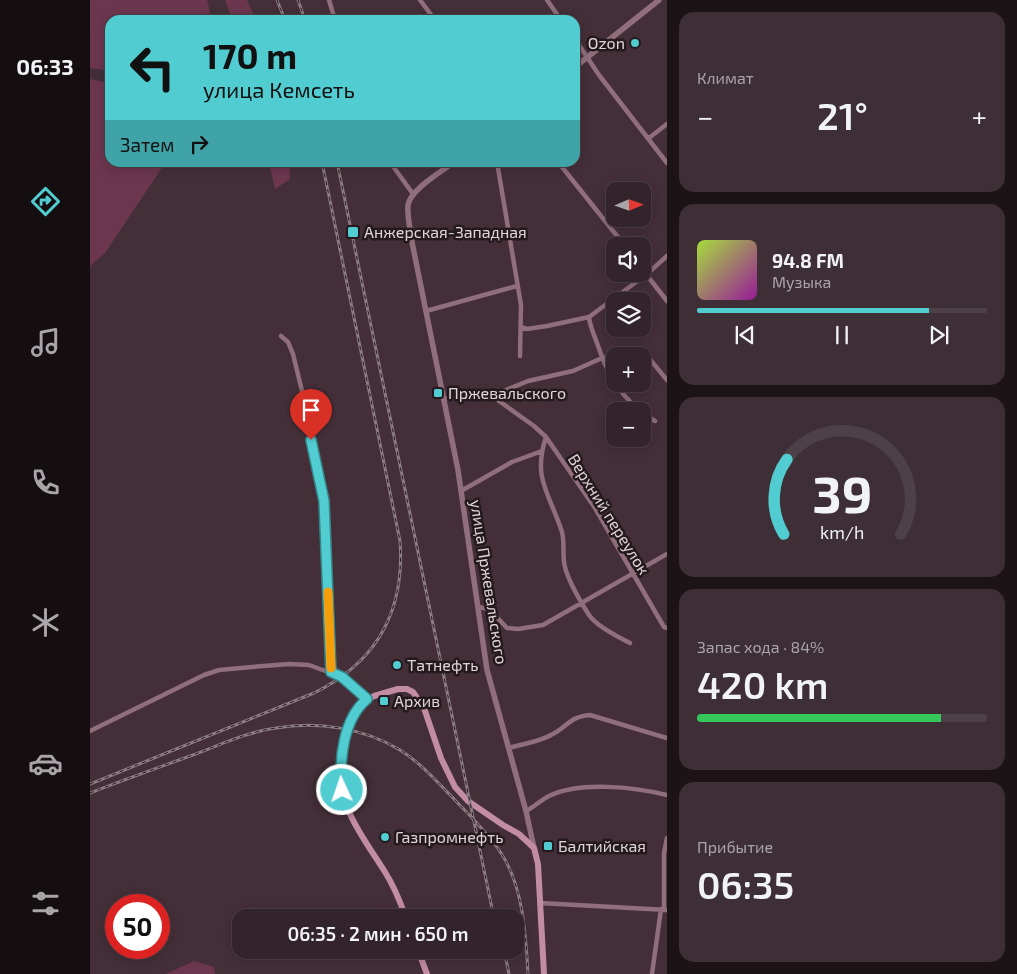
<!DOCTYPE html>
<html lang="ru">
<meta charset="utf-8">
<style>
body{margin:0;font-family:"Exo 2",sans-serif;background:#3e2f36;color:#f1f3f6;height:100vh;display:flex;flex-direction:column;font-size:19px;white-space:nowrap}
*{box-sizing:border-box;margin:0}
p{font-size:16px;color:#a9a4a8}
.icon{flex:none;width:28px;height:28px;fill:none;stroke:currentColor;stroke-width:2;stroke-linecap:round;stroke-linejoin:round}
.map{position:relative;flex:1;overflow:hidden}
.details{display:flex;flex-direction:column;gap:12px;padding:12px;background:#1c1317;width:350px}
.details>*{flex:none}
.guide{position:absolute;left:15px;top:15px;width:475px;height:152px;border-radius:15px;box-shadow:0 2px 12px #0003,0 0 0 1px #4e4047;background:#51ccd1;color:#111;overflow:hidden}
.needle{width:32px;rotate:88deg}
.controls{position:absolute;left:516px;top:182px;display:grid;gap:10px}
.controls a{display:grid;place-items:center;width:45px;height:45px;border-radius:10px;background:#33232a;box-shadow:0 2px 12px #0003,0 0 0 1px #4e4047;font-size:25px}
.speed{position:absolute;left:15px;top:894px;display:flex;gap:10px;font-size:25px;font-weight:700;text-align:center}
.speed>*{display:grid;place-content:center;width:65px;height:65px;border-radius:50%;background:#33232a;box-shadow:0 2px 12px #0003,0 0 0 1px #4e4047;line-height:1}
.speed .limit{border:8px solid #d22;background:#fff;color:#111}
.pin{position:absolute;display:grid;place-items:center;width:42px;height:42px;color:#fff;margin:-51px -21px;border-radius:50% 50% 50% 0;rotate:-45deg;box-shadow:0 0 5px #0007}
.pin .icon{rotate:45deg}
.me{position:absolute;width:55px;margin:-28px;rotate:357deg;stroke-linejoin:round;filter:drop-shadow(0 0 4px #0008)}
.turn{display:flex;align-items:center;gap:18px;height:105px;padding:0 15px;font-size:22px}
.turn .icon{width:65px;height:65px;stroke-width:2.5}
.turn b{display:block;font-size:35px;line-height:42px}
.then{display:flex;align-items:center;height:48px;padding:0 15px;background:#0003;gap:10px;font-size:19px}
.big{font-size:38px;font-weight:600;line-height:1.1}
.details .card{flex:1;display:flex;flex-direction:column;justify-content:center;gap:8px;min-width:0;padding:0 18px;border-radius:15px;background:#3e2f36}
.details .dial{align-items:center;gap:0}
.dial svg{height:130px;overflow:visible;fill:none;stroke:#4e4047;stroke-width:7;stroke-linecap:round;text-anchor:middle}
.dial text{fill:#f1f3f6;stroke:none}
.song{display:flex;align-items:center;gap:15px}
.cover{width:60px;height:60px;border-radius:8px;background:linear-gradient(135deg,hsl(80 70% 55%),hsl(300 70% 35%))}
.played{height:5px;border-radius:2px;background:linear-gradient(90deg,#51ccd1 80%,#4e4047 80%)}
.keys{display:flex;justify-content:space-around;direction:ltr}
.heat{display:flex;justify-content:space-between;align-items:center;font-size:28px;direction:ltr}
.charge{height:8px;border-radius:4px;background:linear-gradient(90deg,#34c759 84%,#4e4047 0)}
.trip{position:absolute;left:142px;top:909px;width:292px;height:50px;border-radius:15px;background:#33232a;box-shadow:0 2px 12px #0003,0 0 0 1px #4e4047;font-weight:600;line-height:50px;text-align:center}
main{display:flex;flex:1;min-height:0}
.menu{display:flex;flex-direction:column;width:90px;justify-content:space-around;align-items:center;background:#140e11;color:#a9a4a8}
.menu .icon{width:35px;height:35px}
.menu .active{color:#51ccd1}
.menu b{font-size:22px;color:#f1f3f6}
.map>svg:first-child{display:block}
.green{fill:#6c364f}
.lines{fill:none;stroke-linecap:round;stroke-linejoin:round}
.minor{stroke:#906e7b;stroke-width:4.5}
.tertiary{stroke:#906e7b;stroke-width:5.5}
.secondary{stroke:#c28ca2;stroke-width:6}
.rail-casing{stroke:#8c7b82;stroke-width:3}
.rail{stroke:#241a1e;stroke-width:1;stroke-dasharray:4;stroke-linecap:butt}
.secondary-bridge{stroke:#c28ca2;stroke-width:6}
.route-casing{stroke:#358588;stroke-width:12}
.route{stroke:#51ccd1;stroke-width:9}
.slow{stroke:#f59e0b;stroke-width:9}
.poi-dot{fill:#51ccd1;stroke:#241a1e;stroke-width:2}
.labels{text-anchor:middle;stroke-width:5;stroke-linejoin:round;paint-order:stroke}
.poi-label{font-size:16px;fill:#e1d4d9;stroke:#241a1e;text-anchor:start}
.street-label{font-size:16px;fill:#e1d4d9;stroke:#241a1e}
</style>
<main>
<nav class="menu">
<b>06:33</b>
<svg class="icon active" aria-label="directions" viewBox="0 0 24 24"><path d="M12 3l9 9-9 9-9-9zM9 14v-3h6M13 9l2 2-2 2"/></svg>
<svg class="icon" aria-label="music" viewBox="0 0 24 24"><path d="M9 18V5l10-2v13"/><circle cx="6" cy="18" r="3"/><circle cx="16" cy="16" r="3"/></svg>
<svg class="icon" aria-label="phone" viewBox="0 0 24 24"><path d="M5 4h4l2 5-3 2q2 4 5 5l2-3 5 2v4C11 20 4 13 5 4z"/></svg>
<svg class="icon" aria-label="climate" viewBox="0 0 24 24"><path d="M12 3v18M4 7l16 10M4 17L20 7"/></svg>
<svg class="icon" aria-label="car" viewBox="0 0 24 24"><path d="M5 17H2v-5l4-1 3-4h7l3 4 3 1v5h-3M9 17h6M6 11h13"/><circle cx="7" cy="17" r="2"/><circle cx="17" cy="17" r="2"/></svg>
<svg class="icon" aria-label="filters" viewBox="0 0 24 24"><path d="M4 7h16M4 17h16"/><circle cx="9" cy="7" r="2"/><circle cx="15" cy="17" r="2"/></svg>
</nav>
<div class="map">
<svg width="577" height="974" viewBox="0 0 577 974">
<rect width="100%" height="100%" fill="#442f38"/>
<path class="green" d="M0,0H117L122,20H20V71L0,68Z
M135,0H157L166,20H142Z
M0,79L20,83V162L75,163L15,253L0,266Z
M179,163H199L200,179L185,189Z
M104,961L124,967L125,974H76Z"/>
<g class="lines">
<path class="minor" d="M239,0L245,20
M330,0L345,20
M457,0L471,20
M485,39L509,75L577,163
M559,138L577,124
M300,162L323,194
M407,162L431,305L430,356
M468,162L535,246
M552,269L577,301
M336,311L427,286
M499,317C500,326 504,335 507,343C517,373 526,390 550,411
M431,327L437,329L457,326L499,317L557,274L577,256
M191,336L198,342L203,354L213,395L216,423L226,456L234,501L241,672
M528,356L548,349L554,352L577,380
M404,395L438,381L483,371L512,358L525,357
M353,399L403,395L409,401L444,426L456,437L505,508L574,627L577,628
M552,413L565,421
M456,437C442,479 460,494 472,532C475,544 472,556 475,567C478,580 491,603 499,615C506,626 528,637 540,643
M371,491L422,462L452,451
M388,607L399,609L417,628L428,629L453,625L577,554
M0,731L114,675L129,670L162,667L199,664L219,665L252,677L277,699
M419,748C432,744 449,742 461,735C478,727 478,717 500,715L577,738
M436,811C444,807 451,800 459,796C490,781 544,787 577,795
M450,903L577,910
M574,910V853L577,838
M562,974L571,909"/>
<path class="tertiary" d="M485,67L569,0
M364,162C351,172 321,189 318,205C317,215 320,227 321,237L368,470L397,670L436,811L444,848"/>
<path class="secondary" d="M261,721L271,704L284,696L308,689H317L323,692L334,708L351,758L365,787L378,801L413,825L429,834L444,848L448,864L454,974
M256,740C254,748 251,758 250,766C247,806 275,840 295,872C304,886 310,901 316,918
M328,950L337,974"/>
<g class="rail-casing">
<path id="rail" d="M187,0L195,20
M208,0L215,20
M247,162L404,918
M0,784L224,693C287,662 315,610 310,541L232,162
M0,793C33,780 67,768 100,756C128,746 156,732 186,728C228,721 274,728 310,750C331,763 347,782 364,799C380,816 398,833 411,853C433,886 436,935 438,974
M414,950L419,974"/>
</g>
<use href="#rail" class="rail"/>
<path class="secondary-bridge" d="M256,740L261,721"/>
</g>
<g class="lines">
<g class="route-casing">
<path id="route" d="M221,440L234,501L241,672L252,677L277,699C253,719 249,760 252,790"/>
</g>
<use href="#route" class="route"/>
<path class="slow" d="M238,592L241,668"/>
</g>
<g class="poi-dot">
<circle cx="545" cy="43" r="5"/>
<rect x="257" y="226" width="12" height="12" rx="2.5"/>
<rect x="343" y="388" width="10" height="10" rx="2.5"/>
<circle cx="307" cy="665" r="5"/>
<rect x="289" y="696" width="10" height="10" rx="2.5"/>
<circle cx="295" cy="837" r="5"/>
<rect x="453" y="841" width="10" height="10" rx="2.5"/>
</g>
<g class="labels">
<g class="poi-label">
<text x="535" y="49" text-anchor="end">Ozon</text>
<text x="274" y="238">Анжерская-Западная</text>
<text x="358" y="399">Пржевальского</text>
<text x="317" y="671">Татнефть</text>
<text x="304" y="707">Архив</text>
<text x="305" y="843">Газпромнефть</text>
<text x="468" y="852">Балтийская</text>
</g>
<g class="street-label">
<text transform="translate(519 514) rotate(58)" y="6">Верхний переулок</text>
<text transform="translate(399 582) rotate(81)" y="6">улица Пржевальского</text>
</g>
</g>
</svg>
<div class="controls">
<a><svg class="needle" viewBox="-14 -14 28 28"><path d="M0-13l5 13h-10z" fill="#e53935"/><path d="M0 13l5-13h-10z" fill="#a9a4a8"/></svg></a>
<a><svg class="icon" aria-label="sound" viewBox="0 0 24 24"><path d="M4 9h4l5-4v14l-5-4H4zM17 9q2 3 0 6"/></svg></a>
<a><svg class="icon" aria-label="layers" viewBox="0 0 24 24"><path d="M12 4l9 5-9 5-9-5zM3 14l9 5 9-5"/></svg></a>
<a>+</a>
<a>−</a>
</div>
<div class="speed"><div class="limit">50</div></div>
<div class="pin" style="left:221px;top:440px;background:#d93025"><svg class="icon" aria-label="arrive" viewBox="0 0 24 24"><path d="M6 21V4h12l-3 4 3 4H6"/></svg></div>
<svg class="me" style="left:252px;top:790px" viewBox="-20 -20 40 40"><circle r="17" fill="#51ccd1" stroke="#fff" stroke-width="3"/><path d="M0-11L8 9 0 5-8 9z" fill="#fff"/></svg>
<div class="trip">06:35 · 2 мин · 650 m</div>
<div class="guide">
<div class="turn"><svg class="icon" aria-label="left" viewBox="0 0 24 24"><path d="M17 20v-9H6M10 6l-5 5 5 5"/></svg><div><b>170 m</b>улица Кемсеть</div></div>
<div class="then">Затем<svg class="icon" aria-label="right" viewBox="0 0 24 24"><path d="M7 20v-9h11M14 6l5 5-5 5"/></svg></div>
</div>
</div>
<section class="details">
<div class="card"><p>Климат</p>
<div class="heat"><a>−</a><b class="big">21°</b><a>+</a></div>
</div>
<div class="card">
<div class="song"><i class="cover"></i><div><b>94.8 FM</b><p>Музыка</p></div></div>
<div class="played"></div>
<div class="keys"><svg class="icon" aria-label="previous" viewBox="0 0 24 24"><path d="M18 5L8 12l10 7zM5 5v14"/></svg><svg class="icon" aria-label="pause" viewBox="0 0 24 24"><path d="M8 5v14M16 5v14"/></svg><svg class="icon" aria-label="next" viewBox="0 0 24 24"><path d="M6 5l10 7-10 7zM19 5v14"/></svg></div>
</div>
<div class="card dial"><svg viewBox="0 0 100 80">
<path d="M14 69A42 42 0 1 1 86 69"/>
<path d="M14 69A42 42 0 0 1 16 23" stroke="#51ccd1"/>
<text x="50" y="56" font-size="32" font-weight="700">39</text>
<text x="50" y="72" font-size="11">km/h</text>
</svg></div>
<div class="card"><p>Запас хода · 84%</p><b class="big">420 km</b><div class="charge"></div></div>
<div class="card"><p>Прибытие</p><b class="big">06:35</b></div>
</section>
</main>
